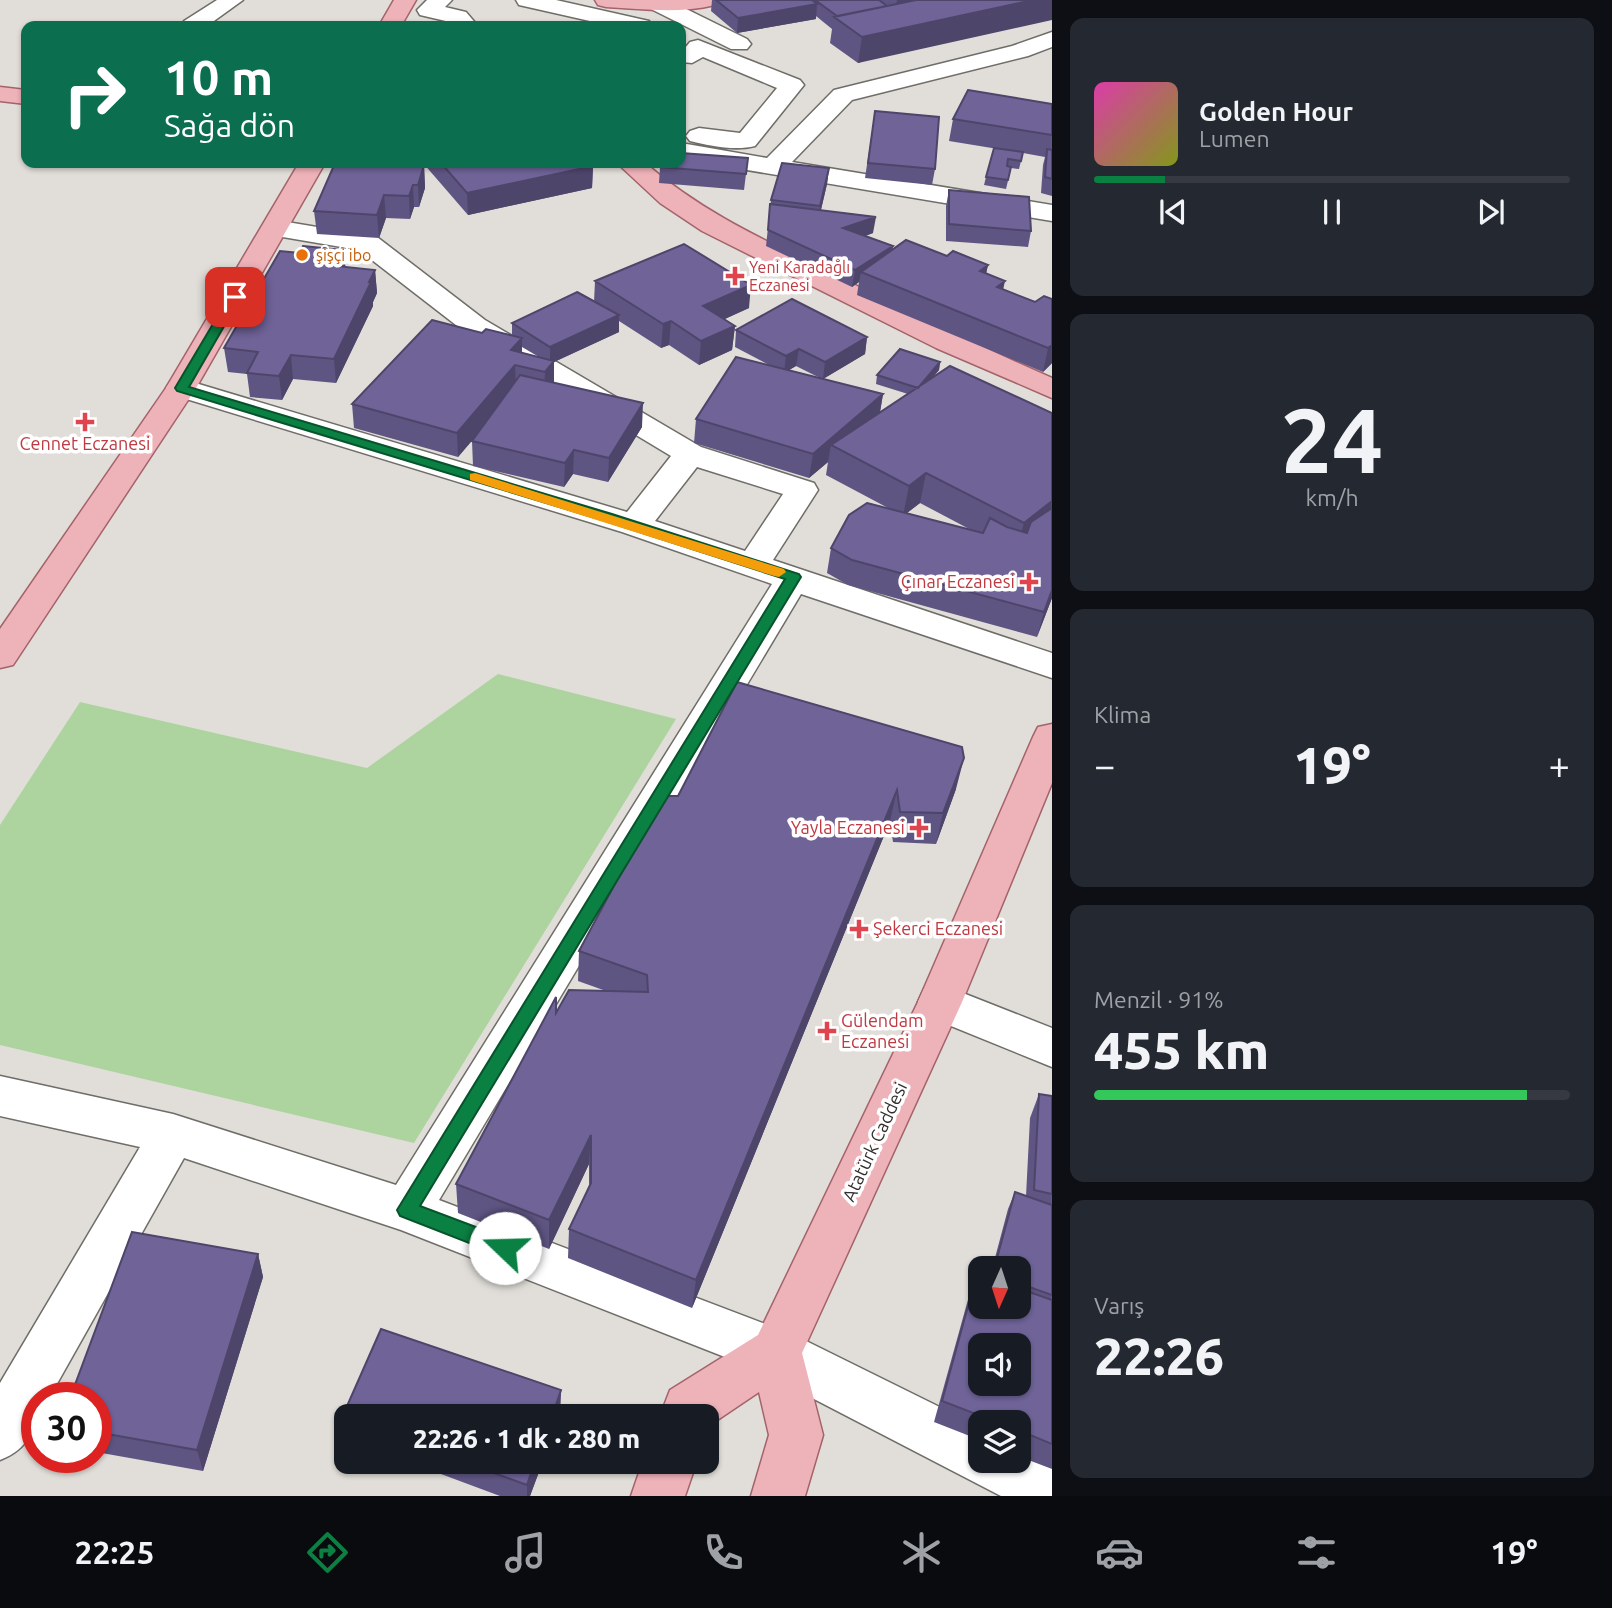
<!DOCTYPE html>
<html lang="tr">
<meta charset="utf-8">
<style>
body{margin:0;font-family:Ubuntu,sans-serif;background:#242831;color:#f1f3f6;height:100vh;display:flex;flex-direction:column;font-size:26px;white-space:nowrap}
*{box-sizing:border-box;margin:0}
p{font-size:23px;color:#9ea1a6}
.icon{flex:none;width:38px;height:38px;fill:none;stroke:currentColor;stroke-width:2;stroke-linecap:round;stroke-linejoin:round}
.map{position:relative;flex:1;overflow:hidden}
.details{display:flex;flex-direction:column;gap:18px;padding:18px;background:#0d0f14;width:560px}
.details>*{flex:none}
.hud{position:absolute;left:21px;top:21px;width:665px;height:147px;border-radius:14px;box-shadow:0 2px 5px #0004;background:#0b6e4f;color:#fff;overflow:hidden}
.needle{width:46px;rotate:183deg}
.controls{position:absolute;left:968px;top:1256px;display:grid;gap:14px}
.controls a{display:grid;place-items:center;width:63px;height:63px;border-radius:14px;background:#171b24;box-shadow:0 2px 5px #0004;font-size:35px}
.speed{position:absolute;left:21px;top:1382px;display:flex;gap:14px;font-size:35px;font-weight:700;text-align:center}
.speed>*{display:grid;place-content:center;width:91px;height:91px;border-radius:50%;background:#171b24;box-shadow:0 2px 5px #0004;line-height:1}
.speed .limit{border:10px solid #d22;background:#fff;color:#111}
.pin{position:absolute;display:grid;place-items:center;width:60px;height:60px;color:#fff;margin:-30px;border-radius:14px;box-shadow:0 4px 10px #0006}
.me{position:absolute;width:77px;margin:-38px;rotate:291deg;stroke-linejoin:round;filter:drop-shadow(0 0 5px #0008)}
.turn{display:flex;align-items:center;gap:24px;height:147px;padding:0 28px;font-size:32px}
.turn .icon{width:91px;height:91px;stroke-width:2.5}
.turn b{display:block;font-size:49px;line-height:60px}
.big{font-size:52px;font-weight:800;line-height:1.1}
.details .card{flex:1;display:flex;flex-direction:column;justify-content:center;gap:10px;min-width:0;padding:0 24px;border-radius:14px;background:#242831}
.details .dial{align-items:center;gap:0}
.dial b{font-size:91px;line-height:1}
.song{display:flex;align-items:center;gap:21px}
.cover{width:84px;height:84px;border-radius:10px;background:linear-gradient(135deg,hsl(320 70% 55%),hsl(70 70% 35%))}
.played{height:7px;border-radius:4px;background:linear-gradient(90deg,#0b8043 15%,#363941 15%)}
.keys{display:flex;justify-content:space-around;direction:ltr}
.heat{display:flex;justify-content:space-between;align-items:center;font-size:38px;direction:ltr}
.charge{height:10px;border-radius:5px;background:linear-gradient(90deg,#34c759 91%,#363941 0)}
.trip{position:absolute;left:334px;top:1404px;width:385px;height:70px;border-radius:14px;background:#171b24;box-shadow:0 2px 5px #0004;font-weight:800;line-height:70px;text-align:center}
.tabs{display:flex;height:112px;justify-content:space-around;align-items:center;background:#090b0e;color:#9ea1a6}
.tabs .icon{width:49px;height:49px}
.tabs .active{color:#0b8043}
.tabs b{font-size:32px;color:#f1f3f6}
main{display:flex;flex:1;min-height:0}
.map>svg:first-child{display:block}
.green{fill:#add49f}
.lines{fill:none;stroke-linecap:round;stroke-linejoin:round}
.minor-casing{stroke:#6f6d68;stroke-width:3}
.major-casing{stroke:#a4636a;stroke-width:3}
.minor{fill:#fff;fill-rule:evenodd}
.major{fill:#eeb2b9;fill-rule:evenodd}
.wall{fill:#5f5583;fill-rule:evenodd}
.shaded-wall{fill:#4e456a}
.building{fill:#6f6398;stroke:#4e456a;stroke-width:2;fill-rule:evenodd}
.route{fill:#0b8043;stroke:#07532c;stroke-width:2}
.slow{fill:#f59e0b}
.food-dot{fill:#e8710a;stroke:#fff;stroke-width:2.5}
.health-dot{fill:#e0444e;stroke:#fff;stroke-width:2.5}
.labels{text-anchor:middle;stroke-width:7;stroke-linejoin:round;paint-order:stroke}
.far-food-label{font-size:16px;fill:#c56008;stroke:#fff;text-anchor:start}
.far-health-label{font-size:16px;fill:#be3a42;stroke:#fff;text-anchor:start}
.health-label{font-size:18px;fill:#be3a42;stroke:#fff;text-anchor:end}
.street-label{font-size:18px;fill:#31302e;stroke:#fff}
</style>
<main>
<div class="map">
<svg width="1052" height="1496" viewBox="0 0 1052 1496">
<rect width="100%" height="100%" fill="#e1ded9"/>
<path class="green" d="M498,674L676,719L414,1143L0,1045V825L80,702L367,768Z"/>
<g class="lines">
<g class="minor-casing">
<path id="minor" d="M217,0H243L207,26H181L184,21Z
M427,0H452L445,7L466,12L478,26H454L450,22L420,15L417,10Z
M516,0H556L649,21L652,26H612L519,5Z
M651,0H668L747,39L751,44L747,49H731L651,9L648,4Z
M1052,32V47L1028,56L852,100L792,162L1052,205V221L681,159V143L767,158L834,90L1012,46Z
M698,40L800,80L804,85L755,146C736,151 709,146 690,141L686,136L690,131L699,128L740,133L777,88L703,57L692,63L681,62V48H685L690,42Z
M275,220L377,237L485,320L701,447L814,483L818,490L773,560L1052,653V678L801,594L439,1200L794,1335L980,1427V1461H1018V1447L1052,1464V1496H1001L758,1370L401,1230L184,1158L49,1398H37C37,1428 29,1449 0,1460V1383L140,1147L0,1116V1076L173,1114L396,1185L772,584L622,532L170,394L166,388L170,382L181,379L192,382L627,512L671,456L465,332L359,250L265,234L261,228L265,222ZM697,467L783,494L745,551L655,521Z
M940,984L1052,1028V1067L924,1015L918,1002L924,989Z"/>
</g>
<g class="major-casing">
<path id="major" d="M394,0H416L401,26H379Z
M595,0H718L715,5C679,14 642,9 606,7L598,5Z
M0,87L26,90V104L0,101Z
M299,163H325L196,388L13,665L0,668V629L166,388Z
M617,163H645C702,212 762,239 829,272C903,309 976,345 1052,378V398L936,348L702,231L660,203Z
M1052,724V783L962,1002L802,1353L823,1435L805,1496H751L769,1435L759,1392L710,1425L707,1432V1416H660L670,1390L758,1335L918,1002L1033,737L1038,727Z
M643,1461H697L685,1496H631Z"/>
</g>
<use href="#minor" class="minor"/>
<use href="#major" class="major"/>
</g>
<path class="wall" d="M712,0H1052L858,63L830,43L832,29L816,16V19L737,33L711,11Z
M1052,104V196L1041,193L1043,165L1045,157L1023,153L1019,169L1011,168L1006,189L984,185L986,177L998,149L949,141L953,119Z
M875,111L935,169L932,185L865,178Z
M748,158L744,190L659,183L660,167Z
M335,163H420L419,165H424L425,188L419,207H414L410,219L386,218L379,238L317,234L314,211Z
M423,163H590L593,166L592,188L468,215Z
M829,168L827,184L821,210L873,233L865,236L893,246L892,250L947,256L988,265L986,273L1003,290L1035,302L1044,296L1052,363L1043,372L857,295L859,282L852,287L766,246L771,200Z
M949,190L1031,231L1028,247L946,241V206Z
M346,267L375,270L377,293L373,302V306L336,383L293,379L282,400L250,397L247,374L228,372L224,348Z
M595,281L749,308L724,319L735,326L732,350L699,365L669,345L661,348L619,321V332L554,362V383L642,427L608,482L573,474L564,487L473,466L472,441L481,430L458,457L354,428L352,404L482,333L512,336V323L594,302ZM522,347L539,357L522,353Z
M736,330L867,337L865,354L823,379L883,394L880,412L908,394L876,384L877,375L940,362L939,370L932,378L1052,413V598L1037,637L848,585L827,573L831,548L890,509L826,475L828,462L809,478L694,443L696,419L769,365L735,347ZM796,366L820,378L789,370ZM920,503L973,531L907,513Z
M956,789L936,844L893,842L890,821L692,1308L568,1258L569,1229L589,1186V1164L549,1249L458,1213L456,1184L556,1013L606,991L578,981L579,951L662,796Z
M1039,1094L1052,1096V1469L1018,1456V1423H980V1440L934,1422L969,1296L977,1273L1018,1307V1269H992L1008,1209L1015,1192L1026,1196L1030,1118Z
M258,1254L263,1277L203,1471L96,1452V1398Z
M381,1329L561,1390L560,1411L559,1416H346V1455L340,1452L336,1431Z
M364,1461H543L530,1496H500L406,1461L400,1474Z"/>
<path class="shaded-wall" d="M897,0H918L895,12Z
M1033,0H1052V20L858,63L862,37Z
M817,4L816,19L737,33L738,18Z
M424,165L425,188L419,207L418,185Z
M593,166L592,188L468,215L467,193Z
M829,168L827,184L818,222L820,206Z
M413,185L414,207L410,219L409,196Z
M384,195L386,218L379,238L377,215Z
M876,217L873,233L841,245L843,228Z
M893,246L890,262L861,272L859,282L852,287L855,270Z
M344,250L346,274L336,266Z
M988,265L983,288L980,271Z
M375,270L377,293L373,302V306L336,383L334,359Z
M1005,281L1000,304L997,287Z
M751,285L749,308L701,330L703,306Z
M619,315V332L554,362V385L544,396L545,372L550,364V347Z
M671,321L669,345L661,348L663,324Z
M735,326L732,350L699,365L701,341Z
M867,337L865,354L823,379L825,362Z
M522,338V362L515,365L516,389L458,457L457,433L511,350Z
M1052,345V363L1043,372L1048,348Z
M799,349L796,366L784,373L786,356Z
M291,355L293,379L282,400L279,376Z
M940,362L939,370L916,397L918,388Z
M883,394L879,418L831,445L828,462L809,478L813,454Z
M643,403L642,427L608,482L609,458Z
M574,450L573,474L564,487L565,463Z
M926,473L920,503L903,516L909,486Z
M1052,501V525L1016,553L1024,523Z
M1052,590V598L1037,637L1044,612Z
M964,758L956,789L936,844L943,813Z
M897,790L890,821L692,1308L696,1280Z
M591,1135L589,1164L549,1249V1220Z
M258,1254L263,1277L203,1471L197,1450Z
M561,1390L560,1411L559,1416H552Z
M398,1461H406L400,1474Z
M535,1461H543L530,1496H527V1485Z"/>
<path class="building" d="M716,0H812L817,4L738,18Z
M815,0H879L887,6L837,16Z
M916,0H1033L862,37L834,17Z
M968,90L1052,104V135L953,119Z
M875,111L939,117L935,169L868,163Z
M994,148L1023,152L1021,161L1008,159L1007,166L1011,167L1008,180L986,177Z
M1047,149L1052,150V179L1045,177Z
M681,153L748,158L746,174L660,167L661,163H681Z
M335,163H402L401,164L424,165L418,185H413L409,196L384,195L377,215L314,211Z
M441,163H590L593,166L467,193Z
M782,163L829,168L820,206L771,200Z
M949,190L1029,197L1031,231L949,224Z
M770,204L876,217L843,228L893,246L855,270L768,230Z
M906,240L947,256L953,251L988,265L980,271L1005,281L997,287L1035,302L1044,296L1052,299V345L1048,348L861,272Z
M684,244L751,285L703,306L735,326L701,341L671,321L663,324L595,281Z
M303,246L344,250L336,266L375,270L369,282H371L334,359L291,355L279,376L247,373L258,352L224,348L280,251L300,253Z
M577,292L619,315L550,347L512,323Z
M792,299L867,337L825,362L799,349L786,356L736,330Z
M432,320L482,333L486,329L522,338L511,350L554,361L545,372L515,365L457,433L352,404Z
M900,349L940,362L918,388L877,375Z
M736,357L883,394L813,454L696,419Z
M950,366L1052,413V501L1024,523L926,473L909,486L831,445Z
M520,375L643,403L609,458L574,450L565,463L472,441Z
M867,503L983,533L990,518L1007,527L1027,533L1031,522L1052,508V590L1044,612L852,560L831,548L849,515Z
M737,682L962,747L964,758L943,813L900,812L897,790L696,1280L569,1229L591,1183V1135L549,1220L456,1184L556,997V1013L569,990L648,992L647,975L579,951L662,796H678Z
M1039,1094L1052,1096V1194L1034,1190Z
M1015,1192L1052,1205V1295L1018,1283V1269H994Z
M132,1232L258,1254L197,1450L96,1432V1398H70Z
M977,1273L980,1274V1307H1018V1288L1052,1300V1444L1018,1430V1423H999L942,1401ZM980,1346H1018V1384H980Z
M381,1329L561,1390L552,1416H346V1435L336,1431Z
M461,1461H535L527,1485Z"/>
<path class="route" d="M235,293L241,297L189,387L612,514L799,574L801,577L420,1206L513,1241L516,1248L513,1254L505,1257L400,1216L397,1210L785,579L602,520L177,391L175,388L229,297Z"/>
<path class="slow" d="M475,473L784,569L786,572L779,577L774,576L470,480V474Z"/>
<circle class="food-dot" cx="302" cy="255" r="7"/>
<g class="health-dot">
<path d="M731.5 265.5h7v7h7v7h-7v7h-7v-7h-7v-7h7z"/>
<path d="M81.5 411.5h7v7h7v7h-7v7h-7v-7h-7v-7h7z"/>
<path d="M1025.5 571.5h7v7h7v7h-7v7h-7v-7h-7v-7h7z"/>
<path d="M915.5 817.5h7v7h7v7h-7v7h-7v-7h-7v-7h7z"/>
<path d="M855.5 918.5h7v7h7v7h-7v7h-7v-7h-7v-7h7z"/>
<path d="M823.5 1020.5h7v7h7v7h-7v7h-7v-7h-7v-7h7z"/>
</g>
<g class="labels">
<g class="far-food-label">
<text x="316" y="261">şişçi ibo</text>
</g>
<g class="far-health-label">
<text x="749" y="273">Yeni Karadağlı<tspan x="749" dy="18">Eczanesi</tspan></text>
</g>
<g class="health-label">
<text x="85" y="450" text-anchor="middle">Cennet Eczanesi</text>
<text x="1015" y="588">Çınar Eczanesi</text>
<text x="905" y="834">Yayla Eczanesi</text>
<text x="873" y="935" text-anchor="start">Şekerci Eczanesi</text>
<text x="841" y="1027" text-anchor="start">Gülendam<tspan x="841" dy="21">Eczanesi</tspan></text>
</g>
<g class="street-label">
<text transform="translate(875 1142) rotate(-65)" y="6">Atatürk Caddesi</text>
</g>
</g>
</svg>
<div class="controls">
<a><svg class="needle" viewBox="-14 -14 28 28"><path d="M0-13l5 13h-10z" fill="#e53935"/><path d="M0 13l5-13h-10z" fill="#9ea1a6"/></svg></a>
<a><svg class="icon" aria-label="sound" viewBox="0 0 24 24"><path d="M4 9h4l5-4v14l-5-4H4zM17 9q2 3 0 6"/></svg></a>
<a><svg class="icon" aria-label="layers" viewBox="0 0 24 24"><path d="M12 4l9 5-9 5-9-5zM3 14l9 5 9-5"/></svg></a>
</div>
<div class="speed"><div class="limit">30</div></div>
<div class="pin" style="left:235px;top:297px;background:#d93025"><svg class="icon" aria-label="arrive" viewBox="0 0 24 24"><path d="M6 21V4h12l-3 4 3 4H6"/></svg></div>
<svg class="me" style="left:505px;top:1248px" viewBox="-20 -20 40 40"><circle r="19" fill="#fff"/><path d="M0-13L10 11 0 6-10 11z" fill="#0b8043"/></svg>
<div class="trip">22:26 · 1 dk · 280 m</div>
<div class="hud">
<div class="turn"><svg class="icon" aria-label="right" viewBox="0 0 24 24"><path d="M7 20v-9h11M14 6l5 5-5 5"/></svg><div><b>10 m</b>Sağa dön</div></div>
</div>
</div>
<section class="details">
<div class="card">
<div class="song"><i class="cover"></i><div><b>Golden Hour</b><p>Lumen</p></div></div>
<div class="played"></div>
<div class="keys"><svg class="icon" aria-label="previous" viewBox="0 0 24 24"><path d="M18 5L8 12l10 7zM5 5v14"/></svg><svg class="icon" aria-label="pause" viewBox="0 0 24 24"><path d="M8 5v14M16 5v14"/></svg><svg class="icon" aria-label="next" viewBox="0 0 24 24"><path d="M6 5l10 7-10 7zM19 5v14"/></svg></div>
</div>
<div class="card dial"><b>24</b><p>km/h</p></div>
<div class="card"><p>Klima</p>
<div class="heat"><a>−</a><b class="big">19°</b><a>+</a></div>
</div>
<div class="card"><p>Menzil · 91%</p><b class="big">455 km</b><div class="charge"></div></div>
<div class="card"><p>Varış</p><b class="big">22:26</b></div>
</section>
</main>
<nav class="tabs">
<b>22:25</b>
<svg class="icon active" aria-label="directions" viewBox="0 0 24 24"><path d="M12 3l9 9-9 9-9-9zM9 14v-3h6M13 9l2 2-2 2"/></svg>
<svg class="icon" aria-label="music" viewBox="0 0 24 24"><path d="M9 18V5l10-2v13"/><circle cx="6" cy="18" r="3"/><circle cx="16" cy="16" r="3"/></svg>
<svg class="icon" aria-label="phone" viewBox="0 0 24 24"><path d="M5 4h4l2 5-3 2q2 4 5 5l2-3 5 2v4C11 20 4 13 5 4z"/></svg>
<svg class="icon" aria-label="climate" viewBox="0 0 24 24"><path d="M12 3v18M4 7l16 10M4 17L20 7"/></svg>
<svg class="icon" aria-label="car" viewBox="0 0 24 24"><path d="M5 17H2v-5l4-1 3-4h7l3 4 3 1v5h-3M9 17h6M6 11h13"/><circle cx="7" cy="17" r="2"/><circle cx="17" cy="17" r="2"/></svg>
<svg class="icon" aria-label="filters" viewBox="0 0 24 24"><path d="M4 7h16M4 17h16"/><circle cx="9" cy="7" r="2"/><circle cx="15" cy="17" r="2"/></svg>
<b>19°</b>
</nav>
